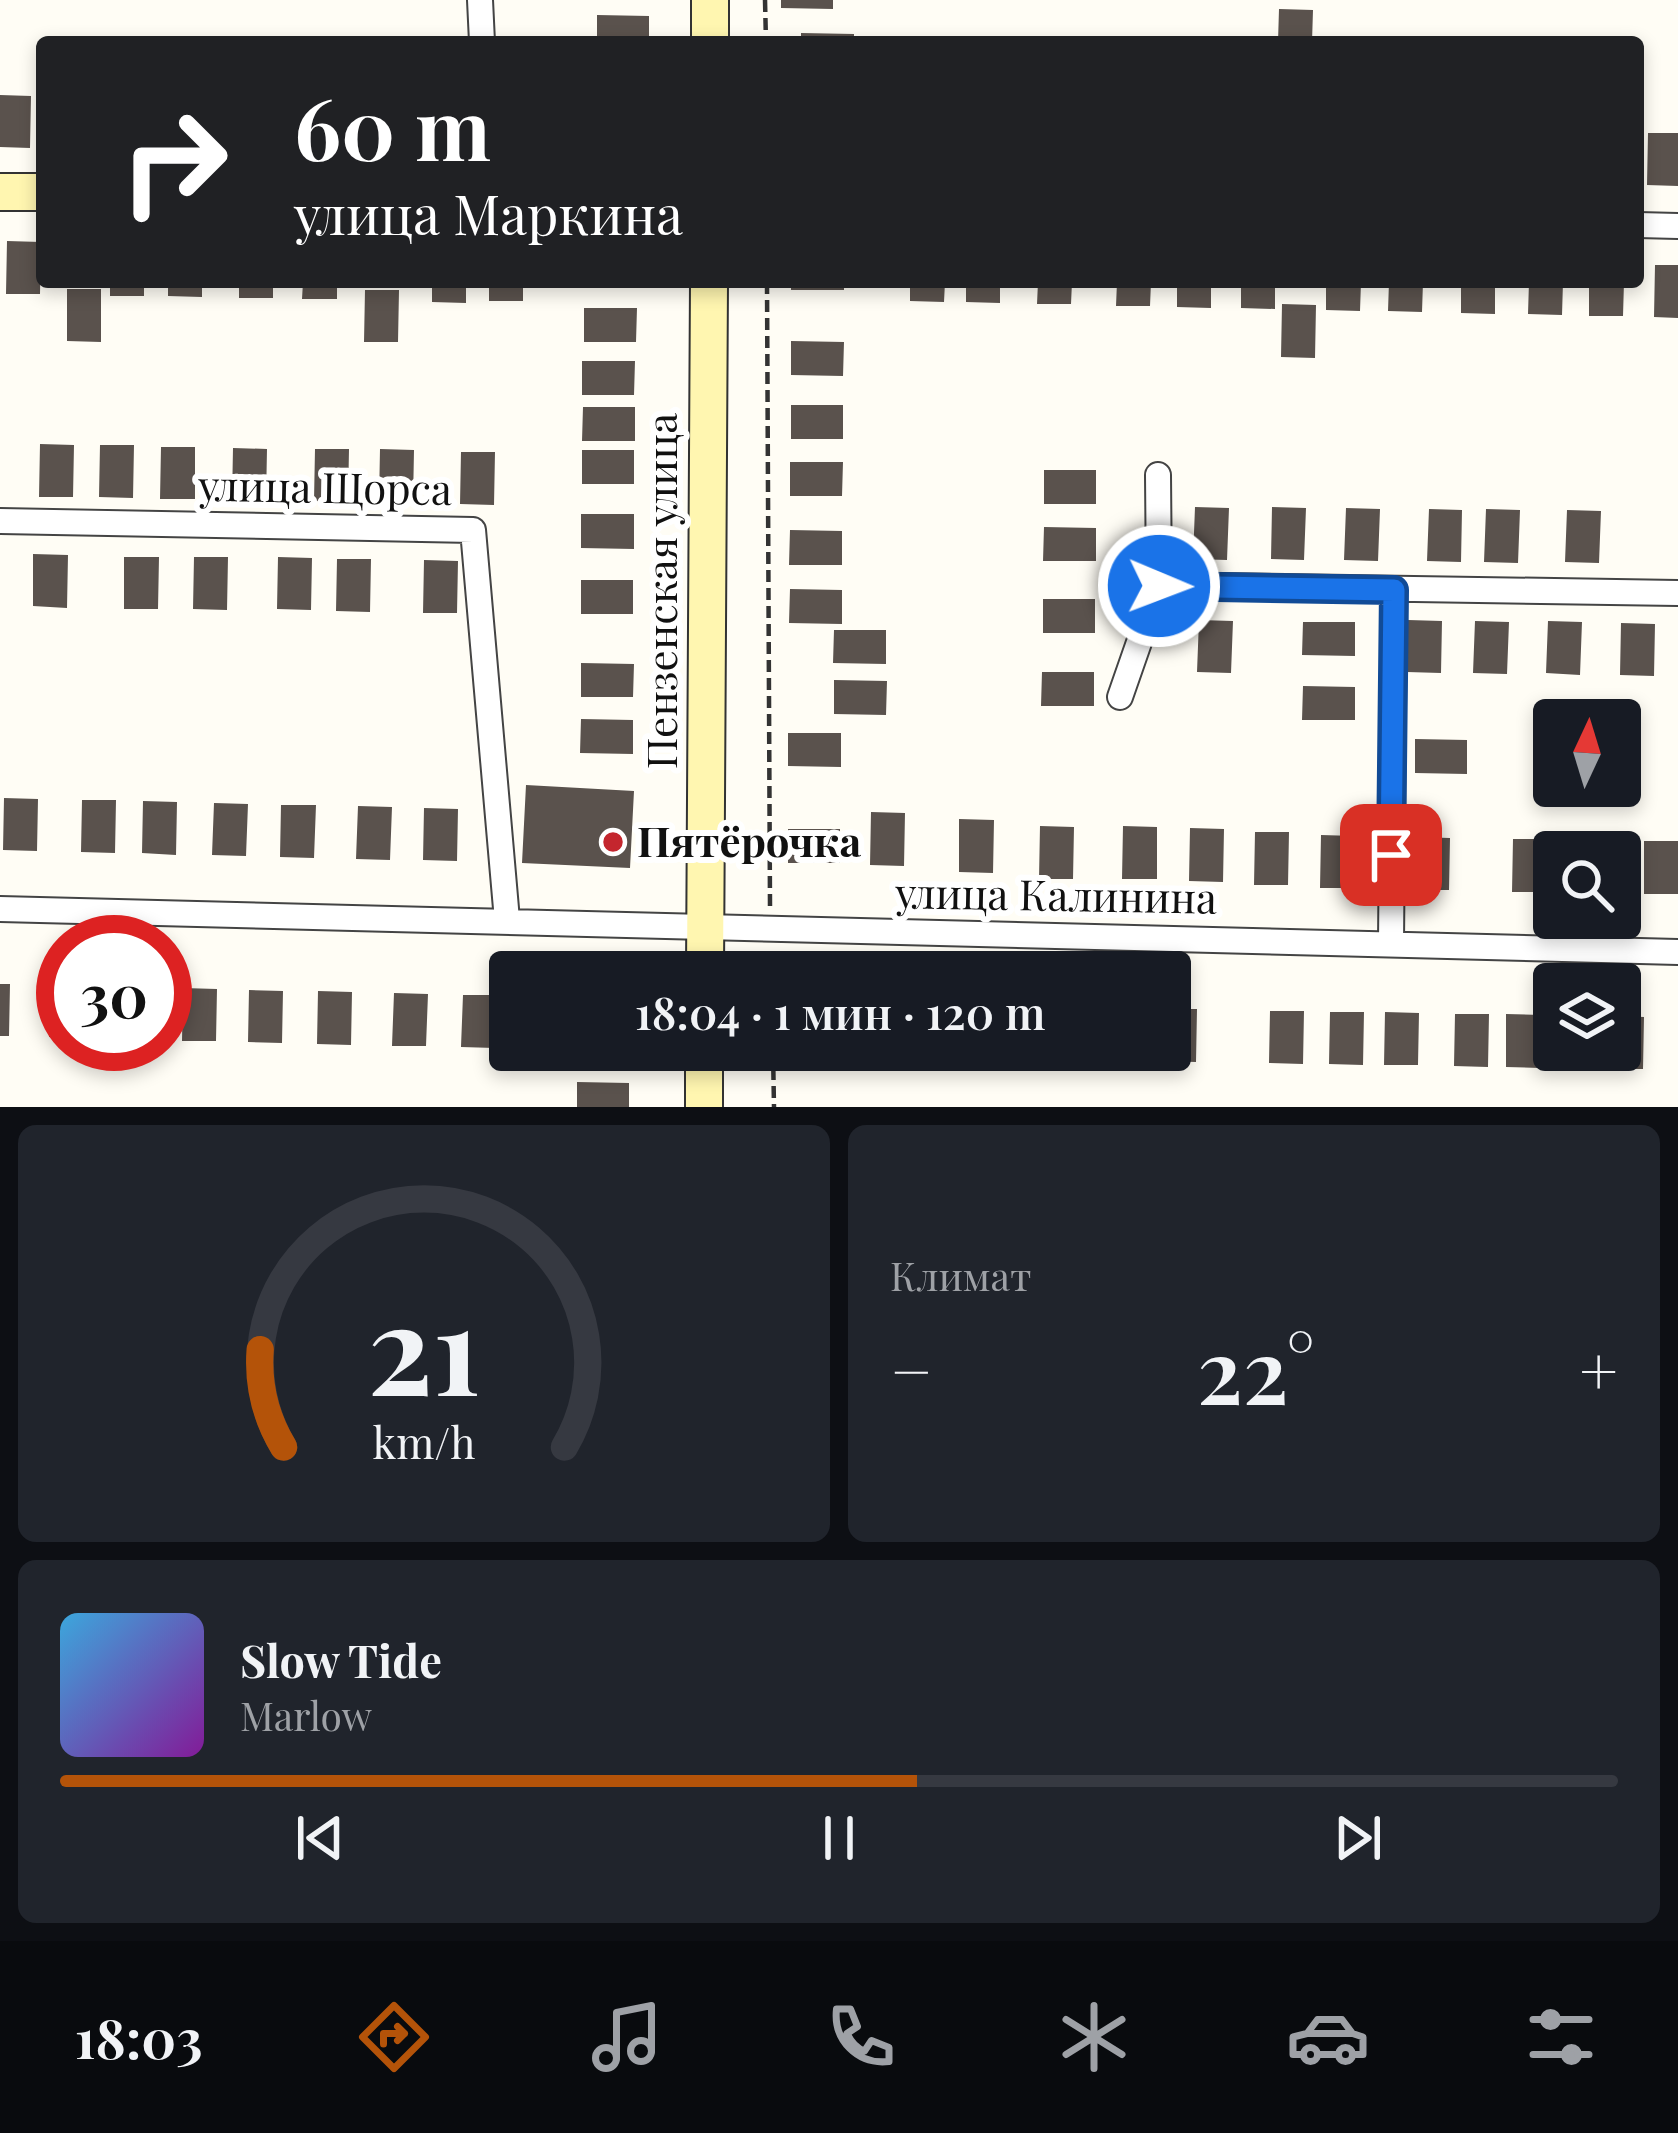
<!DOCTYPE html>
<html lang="ru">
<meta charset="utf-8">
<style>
body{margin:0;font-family:"Playfair Display",serif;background:#20242c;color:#f1f3f6;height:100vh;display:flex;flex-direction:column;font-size:45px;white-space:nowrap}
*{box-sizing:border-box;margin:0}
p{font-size:39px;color:#9ea1a6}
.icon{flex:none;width:66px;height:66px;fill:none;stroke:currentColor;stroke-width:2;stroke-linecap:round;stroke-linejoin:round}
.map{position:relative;height:1107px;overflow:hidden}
.sheet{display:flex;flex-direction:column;gap:18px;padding:18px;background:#0d0f14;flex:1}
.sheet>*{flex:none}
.top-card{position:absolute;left:36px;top:36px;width:1608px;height:252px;border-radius:12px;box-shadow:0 6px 18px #0003;background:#202124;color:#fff;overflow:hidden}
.needle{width:78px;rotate:4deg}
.buttons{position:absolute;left:1533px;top:699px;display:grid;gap:24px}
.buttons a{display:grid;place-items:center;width:108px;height:108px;border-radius:12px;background:#171b24;box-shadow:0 6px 18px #0003;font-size:60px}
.speed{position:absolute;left:36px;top:915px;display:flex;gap:24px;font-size:60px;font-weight:700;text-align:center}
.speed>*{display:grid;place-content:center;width:156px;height:156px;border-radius:50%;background:#171b24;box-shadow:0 6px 18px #0003;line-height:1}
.speed .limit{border:18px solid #d22;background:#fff;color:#111}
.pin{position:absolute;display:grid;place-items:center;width:102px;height:102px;color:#fff;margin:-51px;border-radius:24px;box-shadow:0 6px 18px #0006}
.me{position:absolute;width:132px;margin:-66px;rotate:91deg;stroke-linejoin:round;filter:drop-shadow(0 0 9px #0008)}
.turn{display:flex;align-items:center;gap:42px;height:252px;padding:0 60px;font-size:54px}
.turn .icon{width:156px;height:156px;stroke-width:2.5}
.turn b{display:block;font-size:84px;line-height:102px}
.big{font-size:90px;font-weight:600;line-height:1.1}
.sheet .widget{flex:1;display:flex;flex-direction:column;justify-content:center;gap:18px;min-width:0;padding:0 42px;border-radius:18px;background:#20242c}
.sheet .dial{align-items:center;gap:0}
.dial svg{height:312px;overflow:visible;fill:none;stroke:#363941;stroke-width:7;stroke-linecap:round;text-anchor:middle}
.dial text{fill:#f1f3f6;stroke:none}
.song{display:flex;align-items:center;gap:36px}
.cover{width:144px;height:144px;border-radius:18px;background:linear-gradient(135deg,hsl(200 70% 55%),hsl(290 70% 35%))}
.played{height:12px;border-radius:6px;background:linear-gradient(90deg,#b45309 55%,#363941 55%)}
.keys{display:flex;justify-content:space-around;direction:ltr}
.heat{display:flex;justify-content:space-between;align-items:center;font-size:66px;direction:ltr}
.sheet .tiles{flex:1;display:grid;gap:18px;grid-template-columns:1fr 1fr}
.widget:last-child{grid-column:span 2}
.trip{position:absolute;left:489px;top:951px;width:702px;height:120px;border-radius:12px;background:#171b24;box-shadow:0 6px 18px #0003;font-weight:600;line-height:120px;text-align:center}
.tab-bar{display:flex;height:192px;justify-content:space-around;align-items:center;background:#090b0e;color:#9ea1a6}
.tab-bar .icon{width:84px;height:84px}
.tab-bar .current{color:#b45309}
.tab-bar b{font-size:54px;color:#f1f3f6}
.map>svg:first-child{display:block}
.building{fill:#5a524d}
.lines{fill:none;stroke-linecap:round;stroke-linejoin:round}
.street-casing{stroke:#444;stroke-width:28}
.secondary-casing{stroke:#333;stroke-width:40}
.path{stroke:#333;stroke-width:4.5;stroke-dasharray:12 6;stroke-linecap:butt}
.street{stroke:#fff;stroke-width:24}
.secondary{stroke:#fff6b0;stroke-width:36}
.route-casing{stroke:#114b97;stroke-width:30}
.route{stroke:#1a73e8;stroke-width:21}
.poi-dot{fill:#c4262e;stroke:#fff;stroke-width:4.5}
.labels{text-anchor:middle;stroke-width:12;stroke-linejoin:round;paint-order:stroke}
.street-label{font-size:42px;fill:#111;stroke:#fff}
.poi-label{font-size:42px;font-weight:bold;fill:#111;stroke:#fff;text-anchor:start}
</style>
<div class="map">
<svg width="1678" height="1107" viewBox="0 0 1678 1107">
<rect width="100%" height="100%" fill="#fffdf5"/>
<path class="building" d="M781,0H833V9L781,8Z
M1279,9L1313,10L1312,42H1278Z
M597,15L649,16V42H597Z
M801,33L854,34V42H801Z
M0,95L31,96L30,148L0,147Z
M1648,133H1678V186L1647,185Z
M7,241L41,242L40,294H6Z
M1655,265H1678V318L1654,317Z
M110,282H144V296H110Z
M168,282H202V297L168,296Z
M239,282H273V298H239Z
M303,282H337V299H302Z
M432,282H466V303L432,302Z
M489,282H523V301H489Z
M791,282H844V290H791Z
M910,282H945L944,302L910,301Z
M966,282H1000V303L966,302Z
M1038,282H1072L1071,304H1037Z
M1117,282H1151L1150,306H1116Z
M1177,282H1211V308L1177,307Z
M1241,282H1275V309L1241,308Z
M1326,282H1361L1360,311L1326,310Z
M1389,282H1423L1422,312L1388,311Z
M1461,282H1495V314L1461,313Z
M1529,282H1563L1562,315L1528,314Z
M1589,282H1624L1623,316H1589Z
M67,289H101V342L67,341Z
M365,290H399L398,342H364Z
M1282,304L1316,305L1315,358L1281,357Z
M584,308H637L636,342H584Z
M791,341L844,342L843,376L791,375Z
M582,361H635L634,395H582Z
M791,405H843V439H791Z
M583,407H635V441H582Z
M40,444L74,445L73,497H39Z
M100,445H134L133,498L99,497Z
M161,447H195V499H160Z
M233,448L267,449L266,501L232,500Z
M315,449H349L348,502L314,501Z
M380,449L414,450L413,502L379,501Z
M582,450H634V484H582Z
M461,452H495L494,505L460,504Z
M790,462H843L842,496H790Z
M1044,470H1096V504H1044Z
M1195,507L1229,508L1227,560L1193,559Z
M1272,507L1306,508L1304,560L1271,559Z
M1346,508L1380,509L1378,561L1344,560Z
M1429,509L1462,510L1461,562L1427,561Z
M1486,509L1520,510L1518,563L1484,562Z
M1567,510L1601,511L1599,563L1565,562Z
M581,514H634V549L581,548Z
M1044,527L1096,528V561H1043Z
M790,530L842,531V565H789Z
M33,554L68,555L67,608L33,606Z
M124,557H159L158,609H124Z
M194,557H228L227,610L193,609Z
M278,557L312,558L311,610L277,609Z
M337,559H371L370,612L336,611Z
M424,560L458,561L457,613H423Z
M581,580H633V614H581Z
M790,589L842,590V624L789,623Z
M1043,599H1095V633H1043Z
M1199,620L1233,621L1231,673L1197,672Z
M1408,620L1442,621L1441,673L1407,672Z
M1475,621L1509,622L1507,674L1473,673Z
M1548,621L1582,622L1580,675L1546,673Z
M1303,622H1355V656L1302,655Z
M1621,623L1655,624L1654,676L1620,675Z
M834,630H886V664L833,663Z
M581,663L634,664L633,697H581Z
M1042,672H1094V706H1041Z
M834,680L887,681L886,715L834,714Z
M1303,686L1355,687V720H1302Z
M581,719L633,720V754L580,753Z
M788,733H841V767L788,766Z
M1415,739L1467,740V774L1415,773Z
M526,785L634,791L630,868L522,863Z
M4,798L38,799L37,851L3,850Z
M82,800H116L115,853L81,852Z
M143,801L177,802L176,855L142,853Z
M214,803L248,804L246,856L212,855Z
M281,805H316L314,858L280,857Z
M358,806L392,807L390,860L356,859Z
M424,808L458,809L457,861L423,860Z
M871,812L905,813L904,866L870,865Z
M959,819L994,820L993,873L959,872Z
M1040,826L1074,827L1073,879H1039Z
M1123,826L1157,827V879H1122Z
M1190,828L1224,829L1223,882L1189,881Z
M788,829H840V863H788Z
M1255,832H1289L1288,885H1254Z
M1321,835L1355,836L1354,888H1320Z
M1416,837L1450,838L1449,890H1415Z
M1513,839H1547L1546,892H1512Z
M1593,840L1627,841L1626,893H1620V852H1593Z
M1644,841H1678V894H1644Z
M0,984H10L9,1036H0Z
M50,985H63V1038L49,1037Z
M183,988L217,989L216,1041H182Z
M249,990L283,991L282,1043L248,1042Z
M318,991L352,992L351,1045L317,1044Z
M394,993L428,994L426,1046H392Z
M463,995H497L495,1048L461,1047Z
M1170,1009H1197L1196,1062L1162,1061V1050H1170Z
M1270,1011H1304L1303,1064L1269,1063Z
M1330,1012H1364L1363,1065L1329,1064Z
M1385,1012L1419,1013L1418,1065H1384Z
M1455,1014H1489L1488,1067L1454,1066Z
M1506,1014L1541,1015L1540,1068L1506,1067Z
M1620,1016L1644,1017L1643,1069H1609V1050H1620Z
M1105,1050H1139V1061L1105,1060Z
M1552,1050H1586L1585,1068H1551Z
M577,1082L629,1083V1107H577Z"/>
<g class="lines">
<g class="street-casing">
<path id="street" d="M480,0L482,42
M1638,225L1678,226
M0,521L473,530L507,920
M1159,585L1678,593
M1120,697L1159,585L1158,475
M0,909L1678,952
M1391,944L1394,590"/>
</g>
<g class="secondary-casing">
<path id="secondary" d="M710,42V0
M0,192H42
M705,972L709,282
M704,1107V1050"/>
</g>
<path class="path" d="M765,0L766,42
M767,282L770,906
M771,954V972
M773,1050L774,1107"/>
<use href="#street" class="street"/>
<use href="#secondary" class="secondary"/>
</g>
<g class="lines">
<g class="route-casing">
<path id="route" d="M1159,586L1394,590L1391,855"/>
</g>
<use href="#route" class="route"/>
</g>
<circle class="poi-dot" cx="613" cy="842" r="12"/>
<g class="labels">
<g class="street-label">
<text transform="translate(325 488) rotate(1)" y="15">улица Щорса</text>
<text transform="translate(662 591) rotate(-90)" y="15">Пензенская улица</text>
<text transform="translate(1056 896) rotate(1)" y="15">улица Калинина</text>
</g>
<g class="poi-label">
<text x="637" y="857">Пятёрочка</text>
</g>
</g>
</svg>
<div class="buttons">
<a><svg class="needle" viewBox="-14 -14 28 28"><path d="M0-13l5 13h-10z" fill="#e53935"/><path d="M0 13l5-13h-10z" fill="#9ea1a6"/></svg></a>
<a><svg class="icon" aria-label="search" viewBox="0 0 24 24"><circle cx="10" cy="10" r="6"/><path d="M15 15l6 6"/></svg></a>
<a><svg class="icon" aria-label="layers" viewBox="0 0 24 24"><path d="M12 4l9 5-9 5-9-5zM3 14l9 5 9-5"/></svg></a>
</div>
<div class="speed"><div class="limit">30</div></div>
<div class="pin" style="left:1391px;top:855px;background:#d93025"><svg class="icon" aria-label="arrive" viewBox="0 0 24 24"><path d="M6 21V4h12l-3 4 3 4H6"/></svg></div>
<svg class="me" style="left:1159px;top:586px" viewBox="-20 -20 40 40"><circle r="17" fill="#1a73e8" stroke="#fff" stroke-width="3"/><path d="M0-11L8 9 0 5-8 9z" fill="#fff"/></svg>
<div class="trip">18:04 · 1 мин · 120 m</div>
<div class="top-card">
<div class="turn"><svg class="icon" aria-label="right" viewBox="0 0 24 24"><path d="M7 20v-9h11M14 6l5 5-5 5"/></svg><div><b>60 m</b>улица Маркина</div></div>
</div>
</div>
<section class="sheet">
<div class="tiles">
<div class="widget dial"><svg viewBox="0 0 100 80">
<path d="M14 69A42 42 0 1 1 86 69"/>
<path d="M14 69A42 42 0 0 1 8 44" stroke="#b45309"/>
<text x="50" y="56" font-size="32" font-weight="700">21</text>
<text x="50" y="72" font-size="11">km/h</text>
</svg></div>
<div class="widget"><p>Климат</p>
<div class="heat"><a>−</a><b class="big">22°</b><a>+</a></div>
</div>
<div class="widget">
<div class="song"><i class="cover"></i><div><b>Slow Tide</b><p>Marlow</p></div></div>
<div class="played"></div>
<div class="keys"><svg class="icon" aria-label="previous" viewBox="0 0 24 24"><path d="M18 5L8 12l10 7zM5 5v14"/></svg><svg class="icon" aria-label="pause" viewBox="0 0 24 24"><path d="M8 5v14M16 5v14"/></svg><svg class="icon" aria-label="next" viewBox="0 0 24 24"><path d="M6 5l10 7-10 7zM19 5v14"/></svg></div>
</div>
</div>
</section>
<nav class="tab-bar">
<b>18:03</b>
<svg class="icon current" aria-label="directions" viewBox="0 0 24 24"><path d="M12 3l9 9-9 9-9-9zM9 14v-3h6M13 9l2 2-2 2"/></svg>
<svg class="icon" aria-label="music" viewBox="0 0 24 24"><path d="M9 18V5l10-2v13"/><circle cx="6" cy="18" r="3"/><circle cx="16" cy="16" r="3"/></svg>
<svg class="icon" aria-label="phone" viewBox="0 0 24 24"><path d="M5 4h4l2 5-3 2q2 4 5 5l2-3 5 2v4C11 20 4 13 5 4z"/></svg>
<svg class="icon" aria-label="climate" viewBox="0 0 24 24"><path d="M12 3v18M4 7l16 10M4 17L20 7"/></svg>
<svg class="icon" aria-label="car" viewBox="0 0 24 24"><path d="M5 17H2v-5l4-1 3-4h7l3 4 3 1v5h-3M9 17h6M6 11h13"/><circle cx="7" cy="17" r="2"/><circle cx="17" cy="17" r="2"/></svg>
<svg class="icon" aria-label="filters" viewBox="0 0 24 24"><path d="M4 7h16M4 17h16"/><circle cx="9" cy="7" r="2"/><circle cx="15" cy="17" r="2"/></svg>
</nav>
